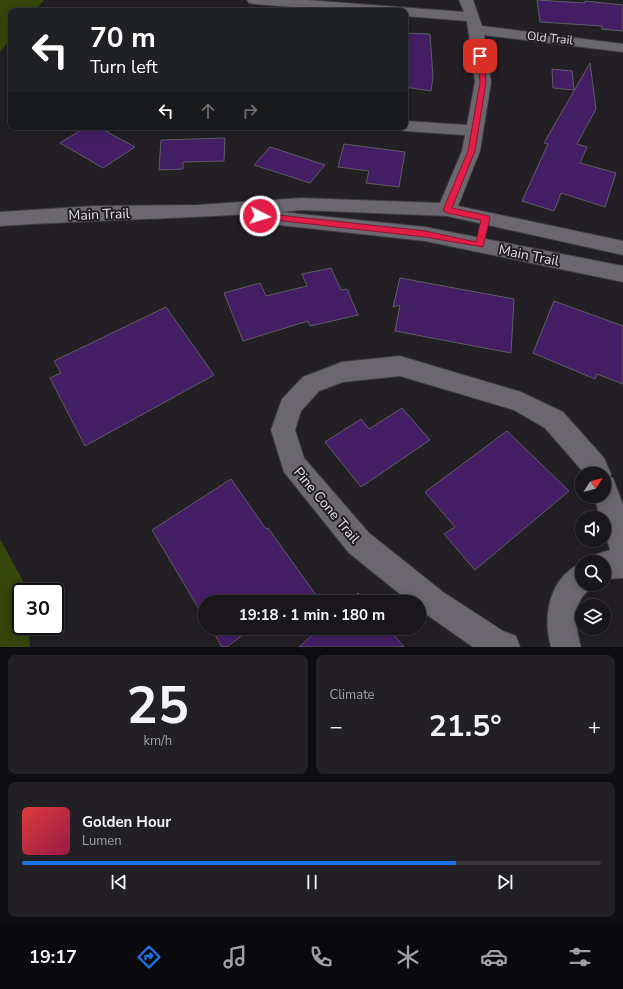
<!DOCTYPE html>
<meta charset="utf-8">
<style>
body{margin:0;font-family:"Nunito Sans",sans-serif;background:#232025;color:#f1f3f6;height:100vh;display:flex;flex-direction:column;font-size:15px;white-space:nowrap}
*{box-sizing:border-box;margin:0}
p{font-size:13px;color:#9f9fa3}
.icon{flex:none;width:22px;height:22px;fill:none;stroke:currentColor;stroke-width:2;stroke-linecap:round;stroke-linejoin:round}
.map{position:relative;height:647px;overflow:hidden}
.side{display:flex;flex-direction:column;gap:8px;padding:8px;background:#0e0d0f;flex:1}
.side>*{flex:none}
.guide{position:absolute;left:8px;top:8px;width:400px;height:122px;border-radius:8px;box-shadow:0 2px 10px #0003,0 0 0 1px #38363b;background:#202124;color:#fff;overflow:hidden}
.needle{width:26px;rotate:54deg}
.controls{position:absolute;left:575px;top:467px;display:grid;gap:8px}
.controls a{display:grid;place-items:center;width:36px;height:36px;border-radius:50%;background:#1a171c;box-shadow:0 2px 10px #0003,0 0 0 1px #38363b;font-size:20px}
.speed{position:absolute;left:12px;top:583px;display:flex;gap:8px;font-size:20px;font-weight:700;text-align:center}
.speed>*{display:grid;place-content:center;width:52px;height:52px;border-radius:50%;background:#1a171c;box-shadow:0 2px 10px #0003,0 0 0 1px #38363b;line-height:1}
.speed .limit{border:2px solid #111;border-radius:6px;background:#fff;color:#111}
.pin{position:absolute;display:grid;place-items:center;width:34px;height:34px;color:#fff;margin:-17px;border-radius:8px;box-shadow:0 2px 6px #0006}
.me{position:absolute;width:44px;margin:-22px;rotate:95deg;stroke-linejoin:round;filter:drop-shadow(0 0 3px #0008)}
.turn{display:flex;align-items:center;gap:14px;height:84px;padding:0 16px;font-size:18px}
.turn .icon{width:52px;height:52px;stroke-width:2.5}
.turn b{display:block;font-size:28px;line-height:34px}
.lanes{display:flex;align-items:center;height:38px;padding:0 16px;background:#0003;justify-content:center;gap:20px;direction:ltr}
.lanes .off{opacity:.35}
.big{font-size:30px;font-weight:700;line-height:1.1}
.side .card{flex:1;display:flex;flex-direction:column;justify-content:center;gap:6px;min-width:0;padding:0 14px;border-radius:8px;background:#232025}
.side .dial{align-items:center;gap:0}
.dial b{font-size:52px;line-height:1}
.song{display:flex;align-items:center;gap:12px}
.cover{width:48px;height:48px;border-radius:6px;background:linear-gradient(135deg,hsl(0 70% 55%),hsl(340 70% 35%))}
.played{height:4px;border-radius:2px;background:linear-gradient(90deg,#1a73e8 75%,#38363b 75%)}
.keys{display:flex;justify-content:space-around;direction:ltr}
.heat{display:flex;justify-content:space-between;align-items:center;font-size:22px;direction:ltr}
.side .tiles{flex:1;display:grid;gap:8px;grid-template-columns:1fr 1fr}
.card:last-child{grid-column:span 2}
.trip{position:absolute;left:198px;top:595px;width:228px;height:40px;border-radius:20px;background:#1a171c;box-shadow:0 2px 10px #0003,0 0 0 1px #38363b;font-weight:700;line-height:40px;text-align:center}
.tabs{display:flex;height:64px;justify-content:space-around;align-items:center;background:#0a090b;color:#9f9fa3}
.tabs .icon{width:28px;height:28px}
.tabs .selected{color:#1a73e8}
.tabs b{font-size:18px;color:#f1f3f6}
.map>svg:first-child{display:block}
.green{fill:#364609}
.building{fill:#431e65;stroke:#5e5b62}
.lines{fill:none;stroke-linecap:round;stroke-linejoin:round}
.street-casing{stroke:#3e3c41;stroke-width:2}
.street{fill:#6a676e;fill-rule:evenodd}
.route{fill:#e11d48;stroke:#92132f}
.labels{text-anchor:middle;stroke-width:4;stroke-linejoin:round;paint-order:stroke}
.far-street-label{font-size:12px;fill:#e0dee2;stroke:#221f25}
.street-label{font-size:14px;fill:#e0dee2;stroke:#221f25}
</style>
<div class="map">
<svg width="623" height="647" viewBox="0 0 623 647">
<rect width="100%" height="100%" fill="#221f25"/>
<path class="green" d="M0,0H44L35,11H11V39L0,52Z
M0,539L23,581L24,592H21V626H28L30,647H0Z"/>
<path class="building" d="M537,0L585,3V1L623,5V31L602,29V26L540,22Z
M405,33L430,34L433,77L431,91L405,87Z
M590,63L596,109L577,144L587,147L580,163L616,173L605,207L561,193L554,211L522,201L548,144L544,143Z
M552,69L572,71L574,90L553,88Z
M86,127H98L135,147L103,168L60,143Z
M225,138L224,161L183,162V169L159,170L161,140Z
M344,144L405,152L399,187L366,183L369,171L338,167Z
M270,147L325,165L310,183L254,165Z
M331,268L341,290L347,289L358,315L310,326L308,321L243,341L224,293L260,283L266,296L307,286L302,274Z
M400,278L514,299L511,353L395,331L400,305L393,307Z
M554,301L623,326V384L597,374L595,379L533,353Z
M166,307L214,375L85,446L50,378L61,373L54,361Z
M402,408L430,440L361,487L325,442L361,419L369,429Z
M507,431L569,491L475,570L444,534L455,527L425,492Z
M231,479L266,529L268,528L321,602H205V619L152,530Z
M358,593L366,602H347Z
M211,628H252L227,647H222Z
M320,628H388L404,647H299Z"/>
<g class="lines">
<g class="street-casing">
<path id="street" d="M247,0H307L464,12L459,0H473L482,26L623,44V52L484,35L491,82L480,151L458,206L623,241V255L447,216L301,210L282,212L425,227L623,266V282L425,241L270,224L263,222L260,217L263,213C175,219 88,220 0,226V212L94,206L197,205L301,198L440,203L462,151L465,135L405,131L399,130L397,127H405V121L467,125L475,82L467,21L405,16V11H344L254,4L249,3Z
M400,356L521,392L563,412L604,458L611,474L610,477L613,478L623,505V578L604,579V562H591L594,555L610,550L604,530V518H600L594,496H604V474H585L545,428L514,410L400,376L343,382L319,391L301,411L295,430L304,458L369,533L443,592L503,631L516,636L520,647H473L423,612L419,609V602H410L349,553L284,472L271,430L282,399L303,377L342,362Z
M582,563V584H593C591,590 584,593 581,599C573,612 577,634 581,647H551C542,616 550,576 582,563Z"/>
</g>
<use href="#street" class="street"/>
</g>
<path class="route" d="M480,54L483,56L486,82L475,151L452,208L489,216L490,218L483,247L425,237L257,218L256,216L260,213L425,231L476,242L481,220L447,213L443,210L468,151L480,82L477,56Z"/>
<g class="labels">
<g class="far-street-label">
<text transform="translate(550 38) rotate(6)" y="4">Old Trail</text>
</g>
<g class="street-label">
<text transform="translate(99 214) rotate(-2)" y="5">Main Trail</text>
<text transform="translate(529 255) rotate(11)" y="5">Main Trail</text>
<text transform="translate(327 505) rotate(50)" y="5">Pine Cone Trail</text>
</g>
</g>
</svg>
<div class="controls">
<a><svg class="needle" viewBox="-14 -14 28 28"><path d="M0-13l5 13h-10z" fill="#e53935"/><path d="M0 13l5-13h-10z" fill="#9f9fa3"/></svg></a>
<a><svg class="icon" aria-label="sound" viewBox="0 0 24 24"><path d="M4 9h4l5-4v14l-5-4H4zM17 9q2 3 0 6"/></svg></a>
<a><svg class="icon" aria-label="search" viewBox="0 0 24 24"><circle cx="10" cy="10" r="6"/><path d="M15 15l6 6"/></svg></a>
<a><svg class="icon" aria-label="layers" viewBox="0 0 24 24"><path d="M12 4l9 5-9 5-9-5zM3 14l9 5 9-5"/></svg></a>
</div>
<div class="speed"><div class="limit">30</div></div>
<div class="pin" style="left:480px;top:56px;background:#d93025"><svg class="icon" aria-label="arrive" viewBox="0 0 24 24"><path d="M6 21V4h12l-3 4 3 4H6"/></svg></div>
<svg class="me" style="left:260px;top:216px" viewBox="-20 -20 40 40"><circle r="17" fill="#e11d48" stroke="#fff" stroke-width="3"/><path d="M0-11L8 9 0 5-8 9z" fill="#fff"/></svg>
<div class="trip">19:18 · 1 min · 180 m</div>
<div class="guide">
<div class="turn"><svg class="icon" aria-label="left" viewBox="0 0 24 24"><path d="M17 20v-9H6M10 6l-5 5 5 5"/></svg><div><b>70 m</b>Turn left</div></div>
<div class="lanes"><svg class="icon" aria-label="left" viewBox="0 0 24 24"><path d="M17 20v-9H6M10 6l-5 5 5 5"/></svg><svg class="icon off" aria-label="ahead" viewBox="0 0 24 24"><path d="M12 20V5M6 11l6-6 6 6"/></svg><svg class="icon off" aria-label="right" viewBox="0 0 24 24"><path d="M7 20v-9h11M14 6l5 5-5 5"/></svg></div>
</div>
</div>
<section class="side">
<div class="tiles">
<div class="card dial"><b>25</b><p>km/h</p></div>
<div class="card"><p>Climate</p>
<div class="heat"><a>−</a><b class="big">21.5°</b><a>+</a></div>
</div>
<div class="card">
<div class="song"><i class="cover"></i><div><b>Golden Hour</b><p>Lumen</p></div></div>
<div class="played"></div>
<div class="keys"><svg class="icon" aria-label="previous" viewBox="0 0 24 24"><path d="M18 5L8 12l10 7zM5 5v14"/></svg><svg class="icon" aria-label="pause" viewBox="0 0 24 24"><path d="M8 5v14M16 5v14"/></svg><svg class="icon" aria-label="next" viewBox="0 0 24 24"><path d="M6 5l10 7-10 7zM19 5v14"/></svg></div>
</div>
</div>
</section>
<nav class="tabs">
<b>19:17</b>
<svg class="icon selected" aria-label="directions" viewBox="0 0 24 24"><path d="M12 3l9 9-9 9-9-9zM9 14v-3h6M13 9l2 2-2 2"/></svg>
<svg class="icon" aria-label="music" viewBox="0 0 24 24"><path d="M9 18V5l10-2v13"/><circle cx="6" cy="18" r="3"/><circle cx="16" cy="16" r="3"/></svg>
<svg class="icon" aria-label="phone" viewBox="0 0 24 24"><path d="M5 4h4l2 5-3 2q2 4 5 5l2-3 5 2v4C11 20 4 13 5 4z"/></svg>
<svg class="icon" aria-label="climate" viewBox="0 0 24 24"><path d="M12 3v18M4 7l16 10M4 17L20 7"/></svg>
<svg class="icon" aria-label="car" viewBox="0 0 24 24"><path d="M5 17H2v-5l4-1 3-4h7l3 4 3 1v5h-3M9 17h6M6 11h13"/><circle cx="7" cy="17" r="2"/><circle cx="17" cy="17" r="2"/></svg>
<svg class="icon" aria-label="filters" viewBox="0 0 24 24"><path d="M4 7h16M4 17h16"/><circle cx="9" cy="7" r="2"/><circle cx="15" cy="17" r="2"/></svg>
</nav>
